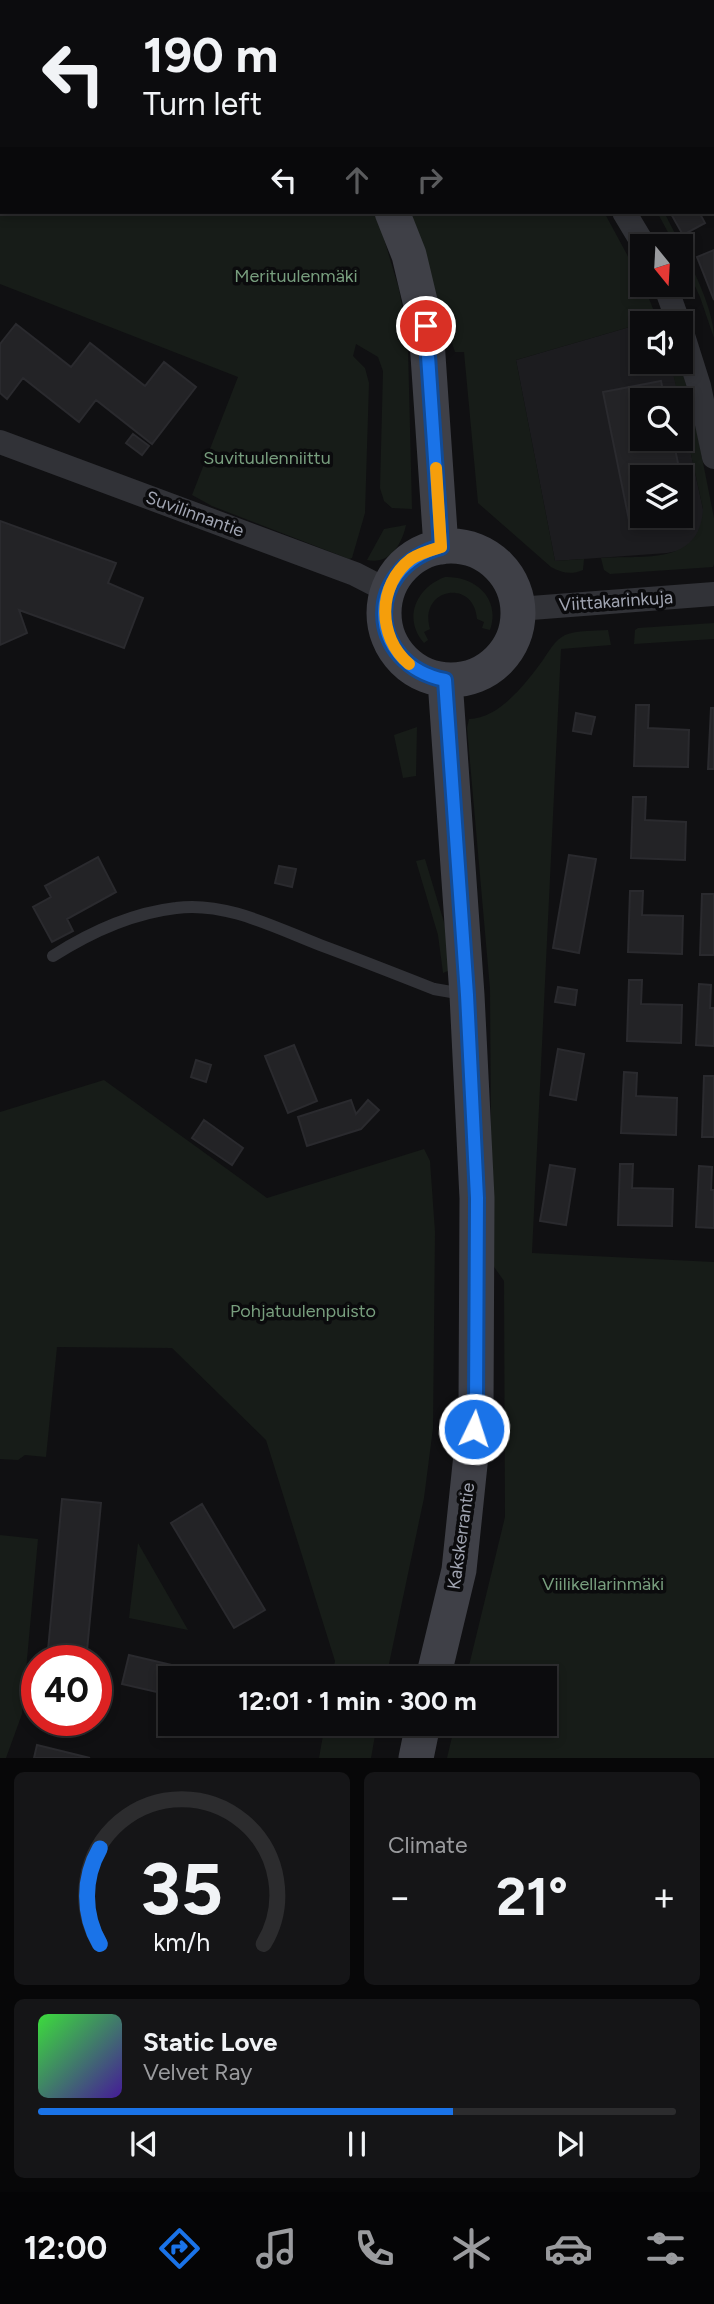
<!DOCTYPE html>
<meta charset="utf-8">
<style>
body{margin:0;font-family:Figtree,sans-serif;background:#151517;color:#f1f3f6;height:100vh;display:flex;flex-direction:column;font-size:26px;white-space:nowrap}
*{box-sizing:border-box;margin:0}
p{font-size:23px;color:#9a9b9e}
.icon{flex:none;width:38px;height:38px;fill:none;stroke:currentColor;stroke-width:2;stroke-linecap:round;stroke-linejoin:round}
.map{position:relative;height:1758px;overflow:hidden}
.drawer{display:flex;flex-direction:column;gap:14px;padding:14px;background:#070708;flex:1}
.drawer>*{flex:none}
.banner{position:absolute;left:0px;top:0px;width:714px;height:214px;box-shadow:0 4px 10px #0003,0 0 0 2px #2c2c2e;background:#0c0c0e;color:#f1f3f6;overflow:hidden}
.needle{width:46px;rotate:162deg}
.buttons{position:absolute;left:630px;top:234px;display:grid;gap:14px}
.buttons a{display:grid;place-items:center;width:63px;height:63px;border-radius:0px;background:#0c0c0e;box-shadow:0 4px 10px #0003,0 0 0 2px #2c2c2e;font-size:35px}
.speed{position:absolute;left:21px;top:1645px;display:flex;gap:14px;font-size:35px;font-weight:700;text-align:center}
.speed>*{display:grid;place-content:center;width:91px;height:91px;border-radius:50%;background:#0c0c0e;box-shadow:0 4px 10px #0003,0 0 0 2px #2c2c2e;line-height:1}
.speed .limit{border:10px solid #d22;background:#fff;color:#111}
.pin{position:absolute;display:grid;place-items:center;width:60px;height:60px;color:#fff;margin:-30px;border:4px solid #fff;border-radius:50%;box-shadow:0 2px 7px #0007}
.me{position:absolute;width:77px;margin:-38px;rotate:4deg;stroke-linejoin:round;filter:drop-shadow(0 0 5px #0008)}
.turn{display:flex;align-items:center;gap:24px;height:147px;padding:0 28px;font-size:32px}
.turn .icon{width:91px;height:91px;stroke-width:2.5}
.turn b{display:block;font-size:49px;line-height:60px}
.lanes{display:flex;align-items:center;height:66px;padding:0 28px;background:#0003;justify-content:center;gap:35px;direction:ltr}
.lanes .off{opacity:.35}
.big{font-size:52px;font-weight:700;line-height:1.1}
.drawer .card{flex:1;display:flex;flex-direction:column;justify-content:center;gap:10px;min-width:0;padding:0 24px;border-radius:10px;background:#151517}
.drawer .dial{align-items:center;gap:0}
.dial svg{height:182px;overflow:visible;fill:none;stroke:#2c2c2e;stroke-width:7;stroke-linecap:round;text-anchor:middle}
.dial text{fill:#f1f3f6;stroke:none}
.song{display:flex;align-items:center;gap:21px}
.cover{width:84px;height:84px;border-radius:10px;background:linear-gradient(135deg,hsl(120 70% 55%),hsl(260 70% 35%))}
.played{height:7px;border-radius:4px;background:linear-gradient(90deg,#1a73e8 65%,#2c2c2e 65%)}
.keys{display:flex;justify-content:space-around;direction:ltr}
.heat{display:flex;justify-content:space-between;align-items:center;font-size:38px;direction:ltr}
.drawer .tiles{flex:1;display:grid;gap:14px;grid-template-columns:1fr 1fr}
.card:last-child{grid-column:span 2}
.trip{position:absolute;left:158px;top:1666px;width:399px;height:70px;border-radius:0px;background:#0c0c0e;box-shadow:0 4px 10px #0003,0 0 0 2px #2c2c2e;font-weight:700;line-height:70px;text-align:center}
.tabs{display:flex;height:112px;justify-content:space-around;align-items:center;background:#050506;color:#9a9b9e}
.tabs .icon{width:49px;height:49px}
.tabs .selected{color:#1a73e8}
.tabs b{font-size:32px;color:#f1f3f6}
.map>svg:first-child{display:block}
.built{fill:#1c1c1f;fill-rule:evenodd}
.green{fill:#171c18}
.building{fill:#232326;stroke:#2a2a2e;stroke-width:2}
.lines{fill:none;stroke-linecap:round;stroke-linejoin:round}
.lane{stroke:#313237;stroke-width:12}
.street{stroke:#313237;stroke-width:24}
.secondary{stroke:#3f4047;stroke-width:35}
.route-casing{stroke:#114b97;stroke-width:18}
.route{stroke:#1a73e8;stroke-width:12}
.slow{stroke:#f59e0b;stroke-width:12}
.labels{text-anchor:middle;stroke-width:7;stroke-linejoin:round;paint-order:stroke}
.park-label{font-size:18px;fill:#789e7e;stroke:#0b0b0d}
.street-label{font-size:18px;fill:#a1a5b2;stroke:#0b0b0d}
</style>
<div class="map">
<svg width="714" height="1758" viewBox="0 0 714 1758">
<rect width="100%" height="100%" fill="#101012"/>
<path class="built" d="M657,319L659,324H642V362H671L703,509V524L695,539L683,550L667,553L555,561L516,360ZM642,401H681V439H642ZM642,478H681V516H642Z"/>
<path class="green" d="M0,0L224,2H2V212H376L399,289L404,319L408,348L412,509L392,508L384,501L380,488L383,371L378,357L356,344L353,356L365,368L369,383L365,513L352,558L349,559L212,506L192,495L238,377L0,284Z
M405,212H604L644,286L657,319L516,360L555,561L584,559L583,570C571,575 562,573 551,567L478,503L464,352H455L422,253Z
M657,212H664C680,244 714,303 714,338L700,297L681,256V247H676Z
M671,364L681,365L693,412L714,518V564L713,567L610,574L604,570L601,558C644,555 700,566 703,509Z
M406,525C402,544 390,565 367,560L384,529Z
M445,577C475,576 501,598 490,630L482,628L484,622L477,619C474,578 418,588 430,629L424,632L428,640L424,643C402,618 417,587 445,577Z
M714,623V639L634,644L635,630L638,628Z
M608,630L611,645L561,649L532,1253L714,1262V1758H447L455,1724H544V1678H466L505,1517L504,1281L492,1264L490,989L467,728L469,719C500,718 525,684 543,660C549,651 555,640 565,635C577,630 595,631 608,630Z
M417,727L416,776L403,778L394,735Z
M425,859L446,929L453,969L443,973L438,935L416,861Z
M104,1080L267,1198L424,1149L430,1161L435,1232L433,1428L424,1498L386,1678H332L335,1661L266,1440L172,1348L57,1347L46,1457L25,1455L18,1460L0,1459V1112Z
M0,1535L38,1539L22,1714L6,1758H0Z
M138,1543L188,1630L129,1618Z
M325,1724H377L371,1758H319Z"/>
<path class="building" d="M670,212H699L705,223L683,235Z
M714,250V300L697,257Z
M16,324L71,367L90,343L145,386L164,362L196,387L152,444L96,400L79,422L23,378L7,399L0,393V344Z
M661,381L665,401H642V439H673L681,478H642V516H673L630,525L603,392Z
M133,434L149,446L142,455L126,443Z
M0,521L116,563L108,583L143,598L124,648L19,610L27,633L0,645Z
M636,705H649L648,728L689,730L688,767L634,766Z
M711,708H714V769H708Z
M576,713L595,717L591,734L573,731Z
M633,797H646L645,820L686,822L685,860L631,858Z
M569,855L596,859L579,953L553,948Z
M98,857L116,892L67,919L73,931L52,942L33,907L51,897L45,886Z
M279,866L296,869L292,887L275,883Z
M630,891H643L642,915L683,916L682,954L628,952Z
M702,894H714V955H700Z
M629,980H642L641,1004L682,1005L681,1043L627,1041Z
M699,984L711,985L710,1008H714V1046L696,1045Z
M558,987L577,990L575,1005L555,1002Z
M294,1045L317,1101L288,1113L265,1056Z
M558,1049L584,1054L576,1100L550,1095Z
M196,1060L211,1065L206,1082L191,1077Z
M624,1072L637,1073L636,1096L677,1098L676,1135L621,1133Z
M704,1076H714V1137H702Z
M351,1100L356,1114L368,1100L379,1110L361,1129L307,1146L298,1117Z
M204,1120L243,1148L232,1165L192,1138Z
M620,1164H633L632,1188L673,1189L672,1226L618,1225Z
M550,1165L575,1169L566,1225L540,1221Z
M699,1166L712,1167L711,1190H714V1228L696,1227Z
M62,1499L101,1503L86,1661H47Z
M202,1504L265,1610L234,1628L171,1523Z
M129,1655L227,1678H170V1695L122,1684Z
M37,1745L90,1758H34Z"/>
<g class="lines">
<path class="lane" d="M53,956C89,933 133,913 176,908C225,901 276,928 320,945C358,959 396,974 434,989L463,994"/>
<path class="street" d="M450,0L452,2
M624,212L645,247
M665,285L679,324
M681,329L699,386L714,457
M0,442L355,574L388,591
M518,609L714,594"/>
<path class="secondary" d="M242,0L244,2
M392,212L409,255L426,326L441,547
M384 613a67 67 0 1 1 134 0a67 67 0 1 1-134 0Z
M433,1678L459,1570L476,1407L477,1198L467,995L445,680
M416,1758L423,1724"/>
</g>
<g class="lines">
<g class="route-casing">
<path id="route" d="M426,326L441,547C363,568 366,664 445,680L467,995L477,1198L476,1407L474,1429"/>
</g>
<use href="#route" class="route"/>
<path class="slow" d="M409,664C377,637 377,585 411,559C420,553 431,550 441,547L436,468"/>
</g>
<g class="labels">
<g class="park-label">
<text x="296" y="282">Merituulenmäki</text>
<text x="267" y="464">Suvituulenniittu</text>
<text x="303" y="1317">Pohjatuulenpuisto</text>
<text x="603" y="1590">Viilikellarinmäki</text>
</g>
<g class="street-label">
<text transform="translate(195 514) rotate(20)" y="6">Suvilinnantie</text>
<text transform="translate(616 601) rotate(-4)" y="6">Viittakarinkuja</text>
<text transform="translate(461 1536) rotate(-82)" y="6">Kakskerrantie</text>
</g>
</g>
</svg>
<div class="buttons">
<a><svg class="needle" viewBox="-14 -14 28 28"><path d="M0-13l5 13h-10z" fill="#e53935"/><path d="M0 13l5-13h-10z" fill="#9a9b9e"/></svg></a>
<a><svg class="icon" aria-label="sound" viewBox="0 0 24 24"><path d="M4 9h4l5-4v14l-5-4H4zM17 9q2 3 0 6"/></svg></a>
<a><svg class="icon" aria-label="search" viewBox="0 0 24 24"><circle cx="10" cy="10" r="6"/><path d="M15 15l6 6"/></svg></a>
<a><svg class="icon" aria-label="layers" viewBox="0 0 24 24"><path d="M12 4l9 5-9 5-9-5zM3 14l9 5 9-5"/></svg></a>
</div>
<div class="speed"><div class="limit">40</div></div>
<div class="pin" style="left:426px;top:326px;background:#d93025"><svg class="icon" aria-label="arrive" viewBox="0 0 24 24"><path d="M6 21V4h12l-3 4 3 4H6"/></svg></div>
<svg class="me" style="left:474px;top:1429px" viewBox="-20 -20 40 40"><circle r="17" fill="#1a73e8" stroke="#fff" stroke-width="3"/><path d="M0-11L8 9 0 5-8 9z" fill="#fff"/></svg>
<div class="trip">12:01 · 1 min · 300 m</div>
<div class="banner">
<div class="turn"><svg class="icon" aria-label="left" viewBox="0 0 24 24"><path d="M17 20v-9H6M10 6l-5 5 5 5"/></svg><div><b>190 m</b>Turn left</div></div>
<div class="lanes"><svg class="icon" aria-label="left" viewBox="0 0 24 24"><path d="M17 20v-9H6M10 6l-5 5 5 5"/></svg><svg class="icon off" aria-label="ahead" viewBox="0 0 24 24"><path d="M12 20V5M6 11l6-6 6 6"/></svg><svg class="icon off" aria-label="right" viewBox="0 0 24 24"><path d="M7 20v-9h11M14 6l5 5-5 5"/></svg></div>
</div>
</div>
<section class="drawer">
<div class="tiles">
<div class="card dial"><svg viewBox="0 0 100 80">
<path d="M14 69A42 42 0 1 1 86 69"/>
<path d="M14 69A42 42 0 0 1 14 27" stroke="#1a73e8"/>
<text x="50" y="56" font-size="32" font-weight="700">35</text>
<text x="50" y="72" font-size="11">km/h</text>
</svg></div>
<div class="card"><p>Climate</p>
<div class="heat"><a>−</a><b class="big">21°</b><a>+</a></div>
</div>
<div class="card">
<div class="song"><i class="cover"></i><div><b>Static Love</b><p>Velvet Ray</p></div></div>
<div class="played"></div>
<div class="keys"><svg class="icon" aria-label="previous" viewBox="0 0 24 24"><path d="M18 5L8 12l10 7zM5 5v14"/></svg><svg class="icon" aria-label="pause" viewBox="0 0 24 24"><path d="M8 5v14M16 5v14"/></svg><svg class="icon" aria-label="next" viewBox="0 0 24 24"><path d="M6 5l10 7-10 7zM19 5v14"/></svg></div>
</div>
</div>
</section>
<nav class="tabs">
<b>12:00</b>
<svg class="icon selected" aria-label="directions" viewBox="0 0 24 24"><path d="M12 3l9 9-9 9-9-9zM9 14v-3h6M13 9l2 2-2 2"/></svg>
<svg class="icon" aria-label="music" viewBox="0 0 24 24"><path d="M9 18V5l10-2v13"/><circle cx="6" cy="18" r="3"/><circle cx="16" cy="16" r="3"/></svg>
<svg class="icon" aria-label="phone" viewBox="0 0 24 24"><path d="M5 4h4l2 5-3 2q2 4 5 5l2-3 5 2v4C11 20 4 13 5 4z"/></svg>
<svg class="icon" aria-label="climate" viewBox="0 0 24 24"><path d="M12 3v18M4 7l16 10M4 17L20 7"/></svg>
<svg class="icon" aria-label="car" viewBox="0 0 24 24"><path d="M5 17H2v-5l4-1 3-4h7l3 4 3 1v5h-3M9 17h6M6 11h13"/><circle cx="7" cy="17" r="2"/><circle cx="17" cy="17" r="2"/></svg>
<svg class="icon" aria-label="filters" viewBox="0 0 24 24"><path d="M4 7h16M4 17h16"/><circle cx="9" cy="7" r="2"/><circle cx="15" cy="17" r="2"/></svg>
</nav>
